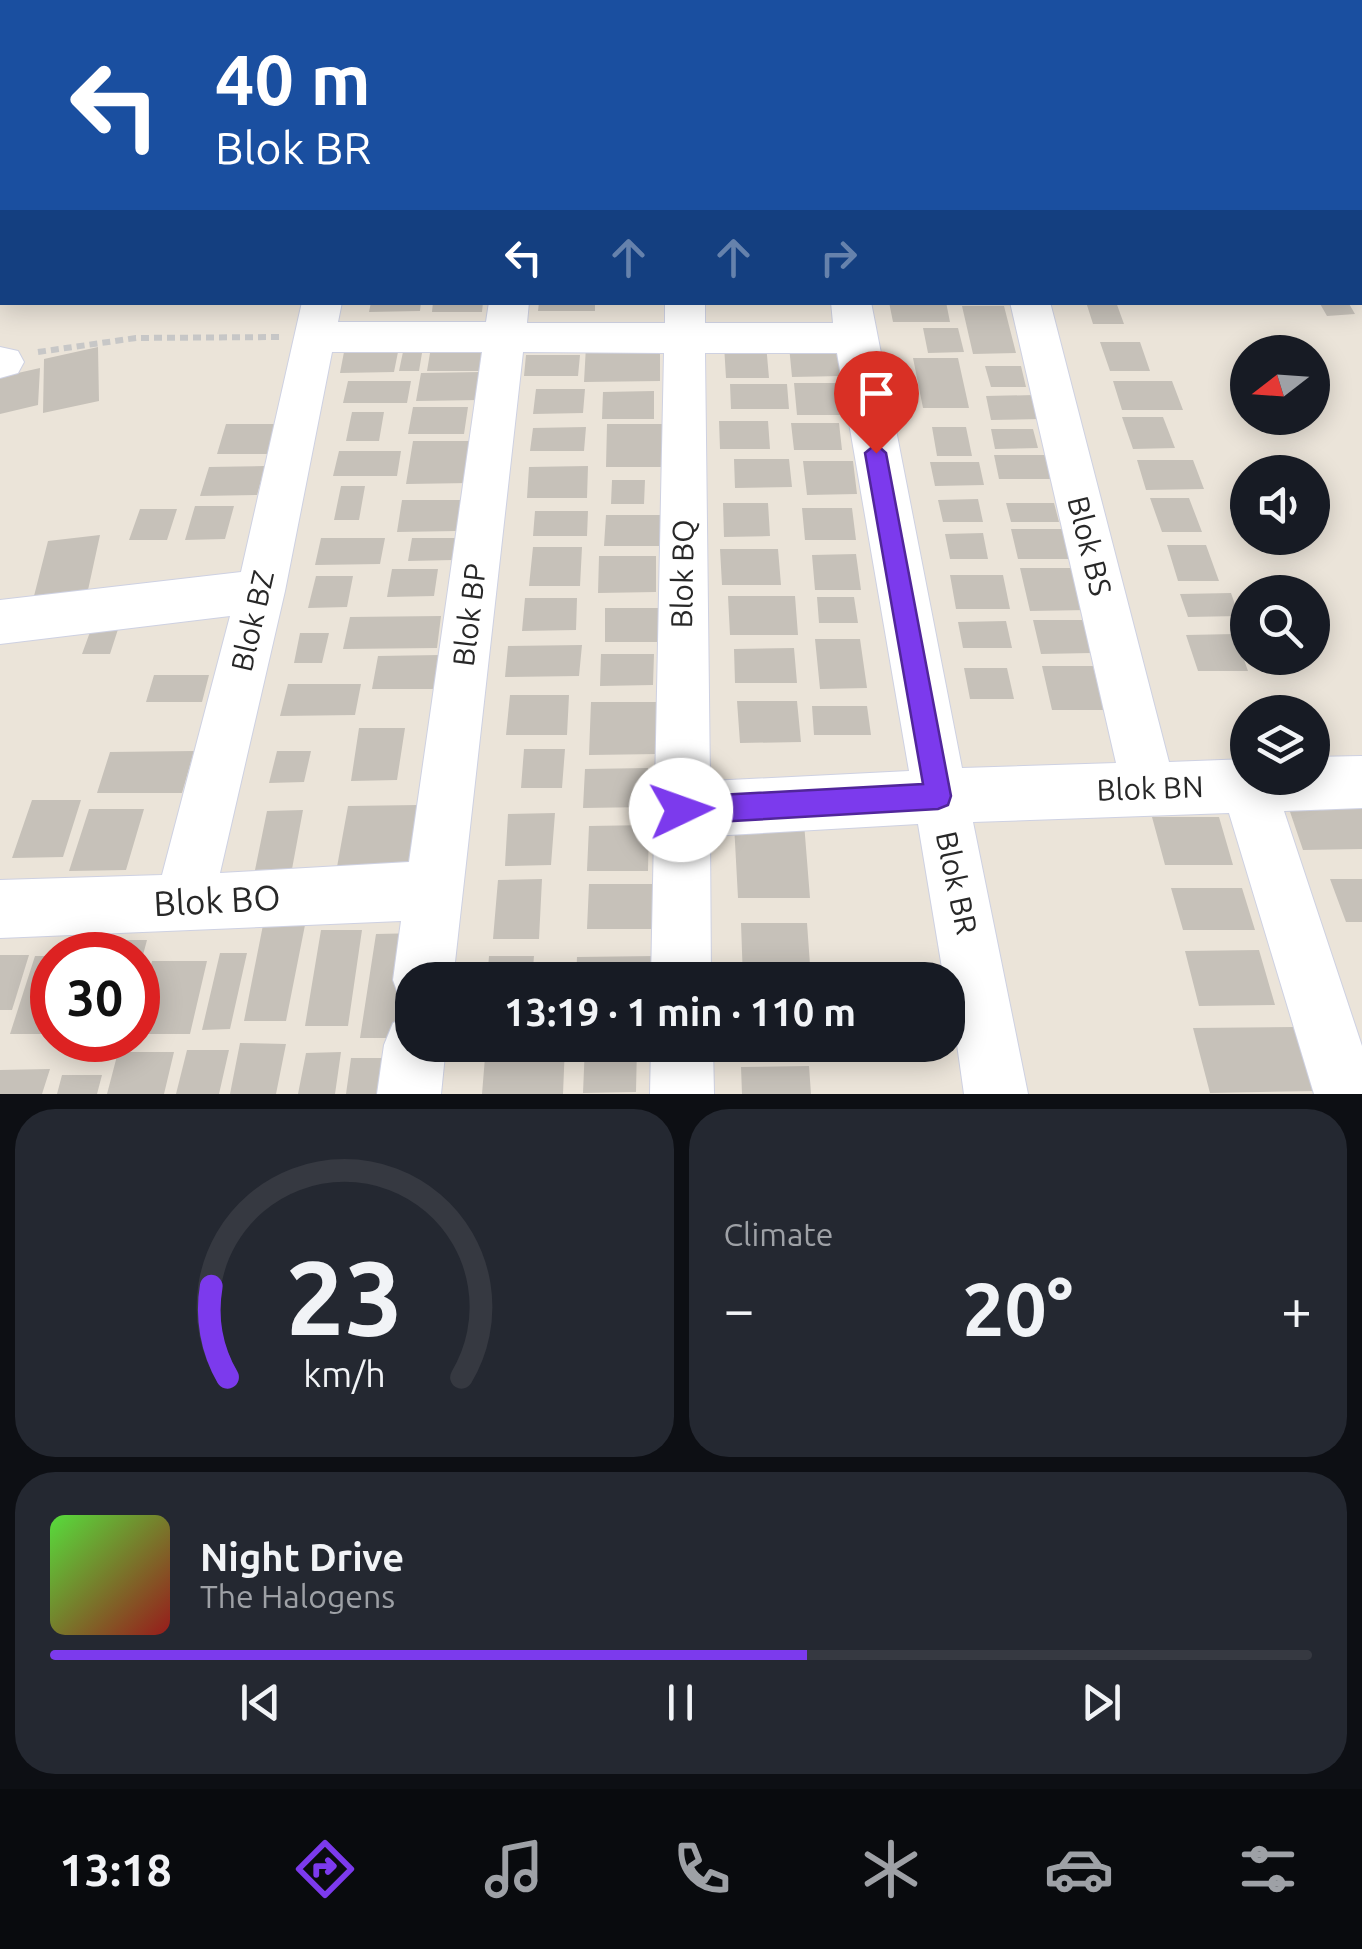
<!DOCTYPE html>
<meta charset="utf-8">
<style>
body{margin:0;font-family:Ubuntu,sans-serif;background:#242831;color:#f1f3f6;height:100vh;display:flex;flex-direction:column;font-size:38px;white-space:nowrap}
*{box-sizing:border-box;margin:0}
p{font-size:32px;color:#9ea1a6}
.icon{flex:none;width:55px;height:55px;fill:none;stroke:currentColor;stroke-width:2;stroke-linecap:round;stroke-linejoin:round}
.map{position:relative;height:1094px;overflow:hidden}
.details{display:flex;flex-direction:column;gap:15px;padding:15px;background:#0d0f14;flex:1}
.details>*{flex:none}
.banner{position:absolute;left:0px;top:0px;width:1362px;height:305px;box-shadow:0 5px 25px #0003;background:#1a4fa0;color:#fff;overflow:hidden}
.needle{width:65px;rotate:253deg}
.tools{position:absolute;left:1230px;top:335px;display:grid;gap:20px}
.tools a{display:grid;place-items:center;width:100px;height:100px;border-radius:50%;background:#171b24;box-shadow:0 5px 25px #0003;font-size:50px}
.speed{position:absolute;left:30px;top:932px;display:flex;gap:20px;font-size:50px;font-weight:700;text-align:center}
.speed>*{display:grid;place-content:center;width:130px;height:130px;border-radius:50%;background:#171b24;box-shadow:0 5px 25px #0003;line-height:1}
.speed .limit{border:15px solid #d22;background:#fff;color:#111}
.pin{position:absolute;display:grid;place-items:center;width:85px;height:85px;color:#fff;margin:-102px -42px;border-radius:50% 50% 50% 0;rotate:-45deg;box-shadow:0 0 10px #0007}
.pin .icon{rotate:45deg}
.me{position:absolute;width:110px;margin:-55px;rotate:87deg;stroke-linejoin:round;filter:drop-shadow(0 0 8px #0008)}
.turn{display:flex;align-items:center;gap:35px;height:210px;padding:0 50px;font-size:45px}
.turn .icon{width:130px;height:130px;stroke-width:2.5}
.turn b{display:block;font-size:70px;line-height:85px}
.lanes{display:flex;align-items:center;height:95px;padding:0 50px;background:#0003;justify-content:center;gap:50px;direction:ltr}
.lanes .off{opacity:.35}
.big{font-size:75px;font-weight:700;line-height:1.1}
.details .tile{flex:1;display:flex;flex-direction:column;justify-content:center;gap:15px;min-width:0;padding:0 35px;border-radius:40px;background:#242831}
.details .dial{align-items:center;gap:0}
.dial svg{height:260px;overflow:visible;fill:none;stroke:#363941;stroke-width:7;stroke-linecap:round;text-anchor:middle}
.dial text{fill:#f1f3f6;stroke:none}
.song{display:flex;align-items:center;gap:30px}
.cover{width:120px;height:120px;border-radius:15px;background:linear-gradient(135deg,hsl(110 70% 55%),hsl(0 70% 35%))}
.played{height:10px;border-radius:5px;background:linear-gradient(90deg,#7c3aed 60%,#363941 60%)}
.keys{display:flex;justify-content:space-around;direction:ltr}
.heat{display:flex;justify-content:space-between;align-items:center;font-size:55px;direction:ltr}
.details .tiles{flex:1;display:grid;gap:15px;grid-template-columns:1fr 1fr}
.tile:last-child{grid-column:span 2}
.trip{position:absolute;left:395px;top:962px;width:570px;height:100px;border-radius:40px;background:#171b24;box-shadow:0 5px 25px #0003;font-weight:700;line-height:100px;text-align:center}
.dock{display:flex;height:160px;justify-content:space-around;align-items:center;background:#090b0e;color:#9ea1a6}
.dock .icon{width:70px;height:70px}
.dock .on{color:#7c3aed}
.dock b{font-size:45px;color:#f1f3f6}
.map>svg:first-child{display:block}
.building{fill:#c6c1b9}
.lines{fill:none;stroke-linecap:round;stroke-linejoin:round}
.minor-casing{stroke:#ced1e2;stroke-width:2}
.path{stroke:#c7c7c7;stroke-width:6;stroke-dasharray:8 5;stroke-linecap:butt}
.minor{fill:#fff;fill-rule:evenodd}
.route{fill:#7c3aed;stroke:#51269a;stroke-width:2.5}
.labels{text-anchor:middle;stroke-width:10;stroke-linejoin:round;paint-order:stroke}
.street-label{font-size:30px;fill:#282828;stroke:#fff}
.near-street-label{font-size:35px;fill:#282828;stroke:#fff}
</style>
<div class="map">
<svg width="1362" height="1094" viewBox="0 0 1362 1094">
<rect width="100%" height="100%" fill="#ebe4d9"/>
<path class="building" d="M371,302H421L420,311L369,312Z
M433,302H483L482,312H432Z
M539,302H595V311H538Z
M889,302H946L950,322H893Z
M1086,302H1116L1124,324H1093Z
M1319,302H1348L1355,314L1327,316Z
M962,306H1004L1016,353L973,354Z
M923,328H958L964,352L928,353Z
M1100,342H1140L1150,371H1110Z
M766,344L769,378H726L724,345Z
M660,345V381L584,382L586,346Z
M838,345L842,376L792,377L789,346Z
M487,346L484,371H427L431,347Z
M98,347L99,401L43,413L44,359Z
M404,347H423L419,371H399Z
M344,352H398L394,372L340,373Z
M526,355H580L578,376H524Z
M913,358H958L969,408H923Z
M985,366H1021L1026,387H991Z
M40,368L38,405L0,414V377Z
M482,372L479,400L416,401L421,373Z
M348,381H411L407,403H343Z
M1113,381H1172L1183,410H1122Z
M794,383H838L841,415H797Z
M730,384H787L789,409H731Z
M536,389H585L583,413L533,414Z
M654,391V419H602L603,392Z
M1034,395L1041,419L991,420L986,396Z
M413,407H468L464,434H408Z
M352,412H384L379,441H346Z
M1122,417H1163L1175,448L1133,449Z
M719,421H768L770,449H720Z
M791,423H839L842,450H794Z
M226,424H285L277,454H217Z
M607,424H668V467H606Z
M586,427L584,451H530L533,428Z
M932,427H966L972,456H937Z
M991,429H1033L1038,448L995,449Z
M413,441H475L470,483L406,484Z
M339,451H401L397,476H333Z
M994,455H1046L1052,479H999Z
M734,459H789L792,487L735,488Z
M1137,460H1193L1204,489L1146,490Z
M803,461H853L857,494L807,495Z
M930,462H979L984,485L935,486Z
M265,466L257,495L200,496L209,467Z
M588,466L587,498H527L529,467Z
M612,480H645L644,504H611Z
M341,486H365L359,520H334Z
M1150,498H1189L1202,532H1162Z
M978,499L983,522H943L938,500Z
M402,500H461L457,531L397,532Z
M723,503H768L770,536L724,537Z
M1006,503H1054L1059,522H1011Z
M195,506H234L225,539L185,540Z
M802,508H852L856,540H805Z
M140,509H177L167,540H129Z
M535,511H588L587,536H533Z
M606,515H669L670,546H604Z
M1011,529H1066L1075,559H1018Z
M983,533L988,559H950L945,534Z
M100,535L88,590L34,596L48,541Z
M321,538H385L380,564L315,565Z
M412,538H456L453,560L408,561Z
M1167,545H1206L1219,581H1178Z
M533,547H582L580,586H529Z
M720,549H778L781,585H722Z
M856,554L861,590H815L812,555Z
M599,556H656V592L598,593Z
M1020,568H1077L1088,610L1030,611Z
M392,569H438L434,596L387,597Z
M950,575H1003L1010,609H956Z
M316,576H353L347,607L308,608Z
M1231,593L1239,616L1188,617L1180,594Z
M728,596H795L798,635H730Z
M817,597H854L858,623H819Z
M525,598H577L576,630L522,631Z
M605,608H665V642H605Z
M441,616L437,648L343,649L350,617Z
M121,620L110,654H82L94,621Z
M1033,620H1083L1091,653L1041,654Z
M1006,621L1012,648H963L958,622Z
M300,633H329L322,663H294Z
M1235,634L1248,671H1198L1186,635Z
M815,639H860L867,688L820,689Z
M582,645L579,676L505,677L508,646Z
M794,648L797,683H735L734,649Z
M601,654H654L653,685L600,686Z
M440,655L436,689H372L378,656Z
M1042,666H1093L1104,710H1052Z
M964,668H1007L1014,699H970Z
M154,675H209L202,702H146Z
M288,684H361L355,715L280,716Z
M510,695H569L567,735H506Z
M737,701H797L801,742L740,743Z
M591,702H659V754L589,755Z
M812,706H867L871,735H814Z
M359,728H405L397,780L351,781Z
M524,749H565L562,788H521Z
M194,751L182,793H97L110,752Z
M277,751H311L304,782L269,783Z
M648,768V807L583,808L585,769Z
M1362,799V849L1303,850L1286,800Z
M32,800H81L63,857L12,858Z
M418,805L410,866L337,867L348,806Z
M89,809H144L126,870L69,871Z
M303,810L292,869L255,870L267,811Z
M555,813L551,865L505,866L508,814Z
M1152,817H1219L1233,865H1165Z
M804,823L810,898H738L734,824Z
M649,825L648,871H587L589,826Z
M542,879L539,939H493L498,880Z
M1330,879H1362V922H1346Z
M589,884H653L652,929H587Z
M1171,888H1242L1255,930H1183Z
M741,923H807L811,979L743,980Z
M263,925H305L286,1021H244Z
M321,930H362L348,1026H305Z
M421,933L408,1038H360L376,934Z
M102,940H147L139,970L138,955H97Z
M1259,950L1275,1005L1199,1006L1185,951Z
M220,953H247L230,1029L202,1030Z
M0,955H29L12,1010H0Z
M35,956H52V1034H10Z
M489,956H534L532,980H487Z
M655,956V980H576L577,957Z
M152,961H207L190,1034H138V1015Z
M1295,1027L1316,1091L1210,1093L1193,1028Z
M240,1043L286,1044L276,1094H230Z
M486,1045H565L563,1094H482Z
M585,1045H637L636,1092L583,1093Z
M738,1045H811L812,1054L739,1055Z
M187,1050H229L219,1094H176Z
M118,1052H174L164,1094H107Z
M341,1052L335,1094H298L306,1053Z
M351,1058H394L390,1094H346Z
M809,1066L811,1094H742L741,1067Z
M50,1069L42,1094H0V1070Z
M62,1075H102L97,1094H57Z"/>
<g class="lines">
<g class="minor-casing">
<path id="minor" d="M383,0H413L414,2H384Z
M665,0H695V2H665Z
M795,0H825V2H795Z
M0,59H2V79H0Z
M302,302H342L338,322H486L489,302H529L527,323H665V302H705V323H833L831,302H871L962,768L1116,763L1010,302H1050L1169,762L1248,759V778H1312V757L1362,756V808L1284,811L1362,1046V1094H1314L1229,813L973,822L1028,1094H964L948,980H944L918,824L710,836L711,980H651L664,353L523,352L453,980H412V1006L401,1002L393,980L401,921L0,938V880L162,875L230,616L0,644V600L241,572ZM332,352H482L409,862L220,873L285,591ZM705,353H837L909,771L710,781Z
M0,347L18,351L24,362L18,373L0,378Z
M412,1015V1045H446L441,1094H377L384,1045L393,1023Z
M651,1045H713L714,1094H650Z"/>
</g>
<path class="path" d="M38,352L136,338L279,337"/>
<use href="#minor" class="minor"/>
</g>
<path class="route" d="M876,444L886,453L951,796L948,805L938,809L681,824L672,820L668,810L672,801L681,797L923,784L865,453Z"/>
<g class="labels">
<g class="street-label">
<text transform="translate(1089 546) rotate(76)" y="10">Blok BS</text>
<text transform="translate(683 574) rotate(-89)" y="10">Blok BQ</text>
<text transform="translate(470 615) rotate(-83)" y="10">Blok BP</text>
<text transform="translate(253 621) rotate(-77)" y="10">Blok BZ</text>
<text transform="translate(1150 789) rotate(-2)" y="10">Blok BN</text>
<text transform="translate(956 883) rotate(78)" y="10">Blok BR</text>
</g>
<g class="near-street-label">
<text transform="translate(217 901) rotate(-3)" y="12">Blok BO</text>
</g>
</g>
</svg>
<div class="tools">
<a><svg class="needle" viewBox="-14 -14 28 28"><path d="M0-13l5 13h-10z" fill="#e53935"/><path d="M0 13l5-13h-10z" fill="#9ea1a6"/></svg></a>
<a><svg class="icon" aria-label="sound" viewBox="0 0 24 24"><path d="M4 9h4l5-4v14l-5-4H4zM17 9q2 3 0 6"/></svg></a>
<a><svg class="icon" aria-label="search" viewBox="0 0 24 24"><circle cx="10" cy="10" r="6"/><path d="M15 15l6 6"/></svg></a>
<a><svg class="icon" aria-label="layers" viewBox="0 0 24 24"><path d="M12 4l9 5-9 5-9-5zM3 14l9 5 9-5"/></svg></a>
</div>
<div class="speed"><div class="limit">30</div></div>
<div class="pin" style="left:876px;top:453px;background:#d93025"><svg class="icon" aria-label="arrive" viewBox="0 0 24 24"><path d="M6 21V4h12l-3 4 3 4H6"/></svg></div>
<svg class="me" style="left:681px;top:810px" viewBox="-20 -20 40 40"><circle r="19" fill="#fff"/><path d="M0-13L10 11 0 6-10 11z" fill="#7c3aed"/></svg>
<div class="trip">13:19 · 1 min · 110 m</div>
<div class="banner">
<div class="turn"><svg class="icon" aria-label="left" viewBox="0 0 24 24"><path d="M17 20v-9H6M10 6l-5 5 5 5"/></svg><div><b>40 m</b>Blok BR</div></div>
<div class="lanes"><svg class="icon" aria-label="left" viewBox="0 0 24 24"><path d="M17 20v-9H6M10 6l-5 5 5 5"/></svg><svg class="icon off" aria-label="ahead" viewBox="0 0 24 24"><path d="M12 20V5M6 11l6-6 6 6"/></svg><svg class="icon off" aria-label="ahead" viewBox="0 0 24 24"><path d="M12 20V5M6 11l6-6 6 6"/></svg><svg class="icon off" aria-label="right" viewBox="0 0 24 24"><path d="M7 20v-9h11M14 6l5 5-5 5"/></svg></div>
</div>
</div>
<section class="details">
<div class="tiles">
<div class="tile dial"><svg viewBox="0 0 100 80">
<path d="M14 69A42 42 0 1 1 86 69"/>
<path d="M14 69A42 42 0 0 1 9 41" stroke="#7c3aed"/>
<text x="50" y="56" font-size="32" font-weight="700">23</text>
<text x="50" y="72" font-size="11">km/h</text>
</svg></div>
<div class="tile"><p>Climate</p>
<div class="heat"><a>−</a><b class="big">20°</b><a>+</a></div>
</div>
<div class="tile">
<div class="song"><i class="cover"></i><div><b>Night Drive</b><p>The Halogens</p></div></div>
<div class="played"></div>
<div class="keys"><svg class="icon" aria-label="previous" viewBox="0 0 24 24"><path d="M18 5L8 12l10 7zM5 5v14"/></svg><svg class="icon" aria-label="pause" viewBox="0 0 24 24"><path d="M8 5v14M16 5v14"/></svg><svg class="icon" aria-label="next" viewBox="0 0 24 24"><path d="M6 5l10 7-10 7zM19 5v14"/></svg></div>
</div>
</div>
</section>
<nav class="dock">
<b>13:18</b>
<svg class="icon on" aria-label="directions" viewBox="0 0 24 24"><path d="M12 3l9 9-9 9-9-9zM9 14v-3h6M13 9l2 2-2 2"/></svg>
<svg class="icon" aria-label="music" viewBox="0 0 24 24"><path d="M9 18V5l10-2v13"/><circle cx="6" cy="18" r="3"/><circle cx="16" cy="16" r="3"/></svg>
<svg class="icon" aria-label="phone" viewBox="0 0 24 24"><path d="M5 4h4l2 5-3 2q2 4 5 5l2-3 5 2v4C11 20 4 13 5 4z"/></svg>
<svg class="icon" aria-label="climate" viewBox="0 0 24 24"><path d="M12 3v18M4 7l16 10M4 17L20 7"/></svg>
<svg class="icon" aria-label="car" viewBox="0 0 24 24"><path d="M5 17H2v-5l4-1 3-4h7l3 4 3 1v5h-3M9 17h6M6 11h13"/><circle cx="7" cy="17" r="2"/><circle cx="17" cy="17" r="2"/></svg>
<svg class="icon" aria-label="filters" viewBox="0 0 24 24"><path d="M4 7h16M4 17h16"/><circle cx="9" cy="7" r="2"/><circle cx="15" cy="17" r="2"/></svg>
</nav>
